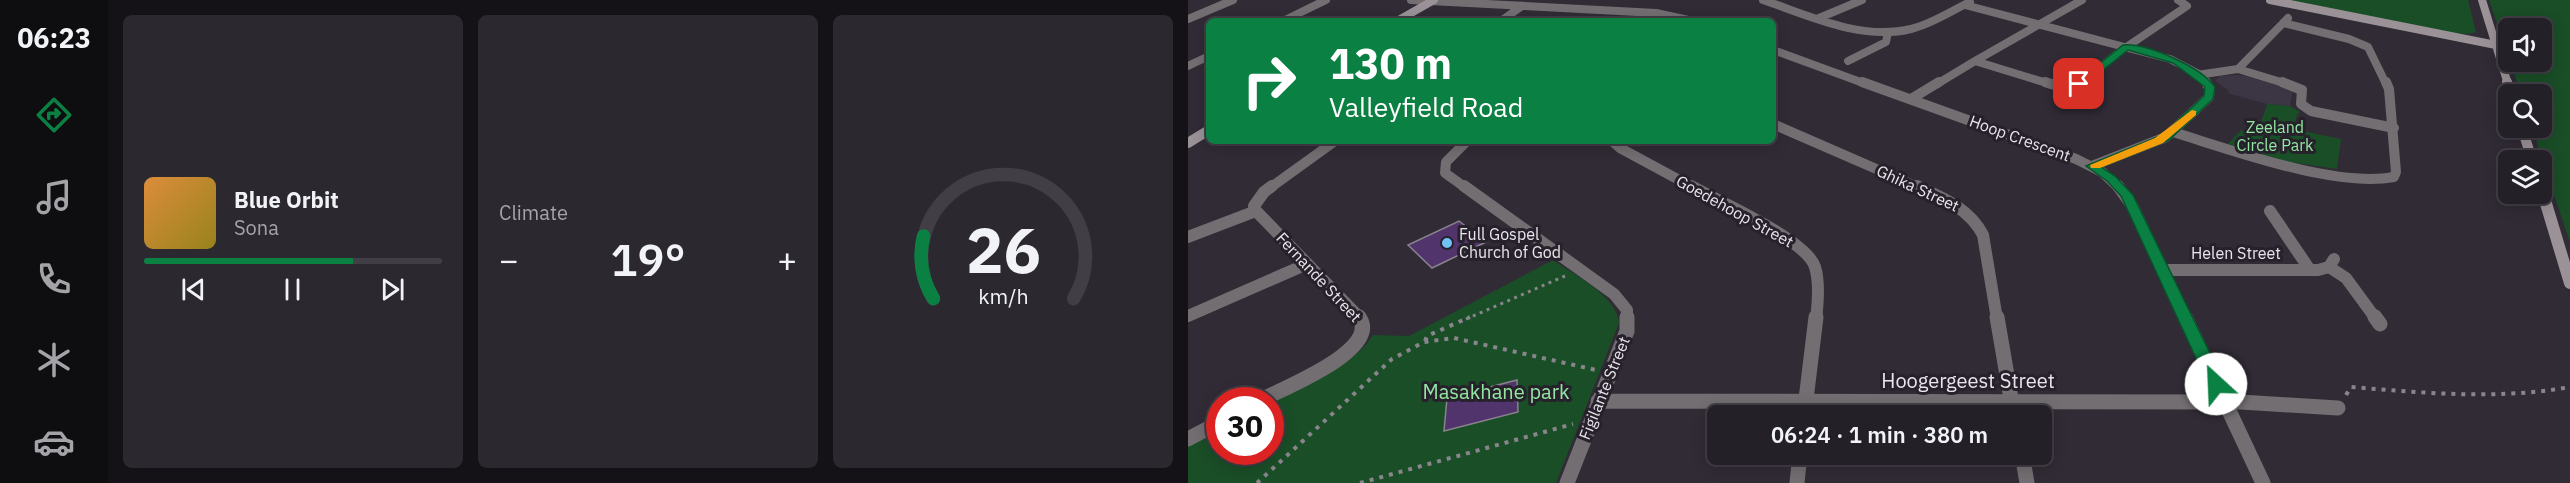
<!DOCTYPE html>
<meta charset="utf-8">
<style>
body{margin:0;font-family:"IBM Plex Sans",sans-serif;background:#2c2830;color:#f1f3f6;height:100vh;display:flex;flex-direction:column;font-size:22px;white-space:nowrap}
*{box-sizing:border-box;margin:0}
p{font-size:20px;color:#a3a3a8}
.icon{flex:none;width:33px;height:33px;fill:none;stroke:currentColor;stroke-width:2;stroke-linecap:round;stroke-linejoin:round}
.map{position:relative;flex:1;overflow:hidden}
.panel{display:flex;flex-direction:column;gap:15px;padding:15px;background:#141216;width:1080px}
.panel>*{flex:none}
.top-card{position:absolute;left:18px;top:18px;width:570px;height:126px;border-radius:9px;box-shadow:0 3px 15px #0003,0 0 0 2px #413e45;background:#0b8043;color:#fff;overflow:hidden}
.tools{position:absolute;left:1310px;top:18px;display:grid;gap:12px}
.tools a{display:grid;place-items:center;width:54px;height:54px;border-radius:9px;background:#242028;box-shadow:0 3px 15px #0003,0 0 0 2px #413e45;font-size:30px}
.speed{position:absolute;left:18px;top:387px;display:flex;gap:12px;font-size:30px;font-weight:700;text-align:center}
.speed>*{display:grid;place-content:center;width:78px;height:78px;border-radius:50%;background:#242028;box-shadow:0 3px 15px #0003,0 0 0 2px #413e45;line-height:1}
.speed .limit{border:9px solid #d22;background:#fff;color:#111}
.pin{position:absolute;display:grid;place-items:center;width:51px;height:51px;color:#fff;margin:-26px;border-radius:12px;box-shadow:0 3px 9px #0006}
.me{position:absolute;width:66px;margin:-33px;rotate:335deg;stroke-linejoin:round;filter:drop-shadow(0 0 4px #0008)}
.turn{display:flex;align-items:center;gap:21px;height:126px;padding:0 24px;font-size:27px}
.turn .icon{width:78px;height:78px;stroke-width:2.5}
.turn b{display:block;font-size:42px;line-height:51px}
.big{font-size:45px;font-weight:600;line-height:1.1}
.panel .card{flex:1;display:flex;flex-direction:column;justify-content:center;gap:9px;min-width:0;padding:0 21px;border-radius:9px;background:#2c2830}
.panel .dial{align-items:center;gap:0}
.dial svg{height:156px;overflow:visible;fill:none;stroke:#413e45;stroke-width:7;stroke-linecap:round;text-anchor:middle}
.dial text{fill:#f1f3f6;stroke:none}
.song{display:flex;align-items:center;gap:18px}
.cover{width:72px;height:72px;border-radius:9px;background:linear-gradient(135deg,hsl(30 70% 55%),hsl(50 70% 35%))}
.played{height:6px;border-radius:3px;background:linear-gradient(90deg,#0b8043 70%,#413e45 70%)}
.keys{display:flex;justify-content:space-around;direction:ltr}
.heat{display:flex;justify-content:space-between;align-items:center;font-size:33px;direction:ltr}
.panel .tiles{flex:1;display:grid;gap:15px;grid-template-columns:repeat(3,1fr)}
.trip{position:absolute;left:519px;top:405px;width:345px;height:60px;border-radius:9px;background:#242028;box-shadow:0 3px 15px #0003,0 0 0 2px #413e45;font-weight:600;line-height:60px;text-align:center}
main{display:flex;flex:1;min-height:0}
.menu{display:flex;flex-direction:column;width:108px;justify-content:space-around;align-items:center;background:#0e0d10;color:#a3a3a8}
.menu .icon{width:42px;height:42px}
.menu .selected{color:#0b8043}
.menu b{font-size:27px;color:#f1f3f6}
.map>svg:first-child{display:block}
.built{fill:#3c3543}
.green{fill:#1a4e27}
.building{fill:#52346c;stroke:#88838e;stroke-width:1.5}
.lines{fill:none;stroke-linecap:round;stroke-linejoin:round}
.path-far1{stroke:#89858d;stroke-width:3;stroke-dasharray:3 4.5;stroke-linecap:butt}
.path{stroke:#89858d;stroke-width:4;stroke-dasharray:4 6;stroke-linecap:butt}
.street-far3{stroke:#736e71;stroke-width:8}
.street-far2{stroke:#736e71;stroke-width:10}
.street-far1{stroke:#736e71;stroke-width:12}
.street{stroke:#736e71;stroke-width:15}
.secondary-far2{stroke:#9b9297;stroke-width:8}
.secondary-far1{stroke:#9b9297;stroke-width:10}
.secondary{stroke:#9b9297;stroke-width:12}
.route{fill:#0b8043;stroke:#07532c;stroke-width:1.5}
.slow{fill:#f59e0b}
.poi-dot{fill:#71c1f4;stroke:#26212b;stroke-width:2}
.labels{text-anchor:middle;stroke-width:6;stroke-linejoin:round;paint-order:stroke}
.park-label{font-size:16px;fill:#92e6a1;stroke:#26212b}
.street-label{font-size:16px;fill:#e8e5ec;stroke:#26212b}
.poi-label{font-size:16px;fill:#e8e5ec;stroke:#26212b;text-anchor:start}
.near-street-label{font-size:20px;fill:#e8e5ec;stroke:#26212b}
.near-park-label{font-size:20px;fill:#92e6a1;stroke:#26212b}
</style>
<main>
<nav class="menu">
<b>06:23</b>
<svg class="icon selected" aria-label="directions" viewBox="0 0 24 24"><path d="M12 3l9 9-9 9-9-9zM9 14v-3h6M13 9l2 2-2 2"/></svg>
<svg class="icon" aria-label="music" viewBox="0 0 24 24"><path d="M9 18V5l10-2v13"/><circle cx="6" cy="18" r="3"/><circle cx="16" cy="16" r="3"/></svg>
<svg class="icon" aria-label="phone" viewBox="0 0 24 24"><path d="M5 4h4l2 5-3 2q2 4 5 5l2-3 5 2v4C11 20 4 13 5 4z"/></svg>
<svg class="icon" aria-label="climate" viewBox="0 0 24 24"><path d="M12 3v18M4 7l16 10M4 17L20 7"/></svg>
<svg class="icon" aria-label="car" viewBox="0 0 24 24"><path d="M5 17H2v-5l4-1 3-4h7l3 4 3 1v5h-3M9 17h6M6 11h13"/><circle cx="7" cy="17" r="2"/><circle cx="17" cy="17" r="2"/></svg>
</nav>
<section class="panel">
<div class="tiles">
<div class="card">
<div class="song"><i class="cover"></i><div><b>Blue Orbit</b><p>Sona</p></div></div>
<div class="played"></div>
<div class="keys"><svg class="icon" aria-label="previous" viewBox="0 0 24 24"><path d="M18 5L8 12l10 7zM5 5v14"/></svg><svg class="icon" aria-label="pause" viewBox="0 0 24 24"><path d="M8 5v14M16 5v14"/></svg><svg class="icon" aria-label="next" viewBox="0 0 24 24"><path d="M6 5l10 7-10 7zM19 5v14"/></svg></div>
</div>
<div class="card"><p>Climate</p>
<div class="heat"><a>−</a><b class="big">19°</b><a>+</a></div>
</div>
<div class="card dial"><svg viewBox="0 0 100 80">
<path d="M14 69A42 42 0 1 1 86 69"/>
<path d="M14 69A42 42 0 0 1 9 37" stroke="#0b8043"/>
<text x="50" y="56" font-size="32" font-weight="700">26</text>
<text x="50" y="72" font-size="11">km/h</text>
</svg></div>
</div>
</section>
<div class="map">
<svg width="1382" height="483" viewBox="0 0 1382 483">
<rect width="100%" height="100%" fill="#302b35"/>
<path class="built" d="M1047,75L1063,76L1105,89L1102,106L1079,104L1039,93L1041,91L1027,81L1032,76Z"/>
<path class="green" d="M1095,0H1280L1288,32L1280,34L1264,33Z
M1301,0H1382V243L1344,128H1353V94H1333L1322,62H1353V28H1320V56Z
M1079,104L1102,106L1112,112L1109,115L1106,128L1110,130L1153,139L1149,169L1095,161L1040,144L1053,130L1062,133L1074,119Z
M365,260C385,274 430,297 431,323L368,483H0V446L31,429L32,452H82L83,402C117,384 163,369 185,335L221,336Z"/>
<path class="building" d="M271,221L298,242L244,268L220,245Z
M329,380L330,412L256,431L259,398Z"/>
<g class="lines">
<path class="path-far1" d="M278,319L377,276"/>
<path class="path" d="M237,341L239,336L282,317
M1158,395L1163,387C1237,393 1309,400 1382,387
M69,483L204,359L236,342L266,338L408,370
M172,483L385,424"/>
<path class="street-far3" d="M223,0L468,13L505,21
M575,0C622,16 673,41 723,29C744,24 763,11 782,2
M777,5L982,59L1009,73L1019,84
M631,18L674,0
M0,19L45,0
M95,21L138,0
M313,21L334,6
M1095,23L1161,39L1180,47L1198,84
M585,50L678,84
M660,61L698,42L700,32
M0,66L21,56
M1050,69L1099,84
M1009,75L1050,69L1100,18
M749,84L787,61
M862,84L787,61L894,0
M891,84L934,50L999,6L990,0"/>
<path class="street-far2" d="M674,82L888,159L914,172L931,188
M857,82C868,86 883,90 893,82
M1094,82L1114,90L1113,104L1123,111L1206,128
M723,99L751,82
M585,124L732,188
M985,132C1044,150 1147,188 1206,177L1208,172L1201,89L1198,82
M424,141L432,148L506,188
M904,166L978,137L1021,97L1022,90L1018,82
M82,188L147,141
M278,188L257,173L258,162L279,141"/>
<path class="street-far1" d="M84,186L76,192L66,206L68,211L173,319
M276,186L426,294L439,310V319
M503,186C530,201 619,240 627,267C632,283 630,303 628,319
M729,186C755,198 781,208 795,235L809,319
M930,186L945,207L998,319
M1082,211L1122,270
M0,237L68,211
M1141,267L1158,278L1188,319
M975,270H1130L1141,267L1146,259
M0,316L119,264"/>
<path class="street" d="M809,317L826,416
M997,317L1075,483
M1187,317L1192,324
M73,400C95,388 194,350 171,317
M410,401L1053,402L1150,408
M616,416L628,317
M0,439L32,422
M834,454L839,483
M379,483L439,331V317
M609,483L612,454"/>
<path class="secondary-far2" d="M1082,0L1308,45
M1294,0L1320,84
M209,21L246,0"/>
<path class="secondary-far1" d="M1319,82L1323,94
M1334,128L1344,160
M0,143L21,130"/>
<path class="secondary" d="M1353,187L1382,283"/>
</g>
<path class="route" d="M935,45C959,43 1013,67 1027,87L1025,99L981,140L913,167L927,176L945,195L1037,384L1034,388L1028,390L1022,388L1020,384L933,196L919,181L898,166L974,135L1016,96L1017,87L985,63L940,50L895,86H888V82Z"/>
<path class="slow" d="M1004,110L1008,111V115L975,143L912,168H903L902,165L967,138Z"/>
<circle class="poi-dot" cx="259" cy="243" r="6"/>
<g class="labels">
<g class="park-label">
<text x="1087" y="133">Zeeland<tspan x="1087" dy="18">Circle Park</tspan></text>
</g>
<g class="street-label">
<text transform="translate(832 138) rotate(20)" y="6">Hoop Crescent</text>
<text transform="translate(730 188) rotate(25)" y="6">Ghika Street</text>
<text transform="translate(547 211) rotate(29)" y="6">Goedehoop Street</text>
<text x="1048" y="259">Helen Street</text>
<text transform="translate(131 277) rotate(47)" y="6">Fernande Street</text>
<text transform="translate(416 388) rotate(-68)" y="6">Figilante Street</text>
</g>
<g class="poi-label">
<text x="271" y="240">Full Gospel<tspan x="271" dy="18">Church of God</tspan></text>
</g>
<g class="near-street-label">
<text x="780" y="388">Hoogergeest Street</text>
</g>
<g class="near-park-label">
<text x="308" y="399">Masakhane park</text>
</g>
</g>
</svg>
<div class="tools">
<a><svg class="icon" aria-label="sound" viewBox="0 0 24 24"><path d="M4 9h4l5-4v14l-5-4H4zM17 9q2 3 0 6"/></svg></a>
<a><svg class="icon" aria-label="search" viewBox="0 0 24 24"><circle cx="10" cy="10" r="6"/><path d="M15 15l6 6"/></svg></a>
<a><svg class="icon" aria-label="layers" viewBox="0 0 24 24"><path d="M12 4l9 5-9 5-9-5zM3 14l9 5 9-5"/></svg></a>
</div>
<div class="speed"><div class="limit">30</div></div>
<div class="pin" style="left:891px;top:84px;background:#d93025"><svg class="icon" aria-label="arrive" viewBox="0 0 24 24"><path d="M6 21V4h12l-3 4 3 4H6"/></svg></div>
<svg class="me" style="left:1028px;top:384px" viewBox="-20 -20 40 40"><circle r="19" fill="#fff"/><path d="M0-13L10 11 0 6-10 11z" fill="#0b8043"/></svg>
<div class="trip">06:24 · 1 min · 380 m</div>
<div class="top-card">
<div class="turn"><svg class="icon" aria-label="right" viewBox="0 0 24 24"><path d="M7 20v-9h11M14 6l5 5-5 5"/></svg><div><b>130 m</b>Valleyfield Road</div></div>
</div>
</div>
</main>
